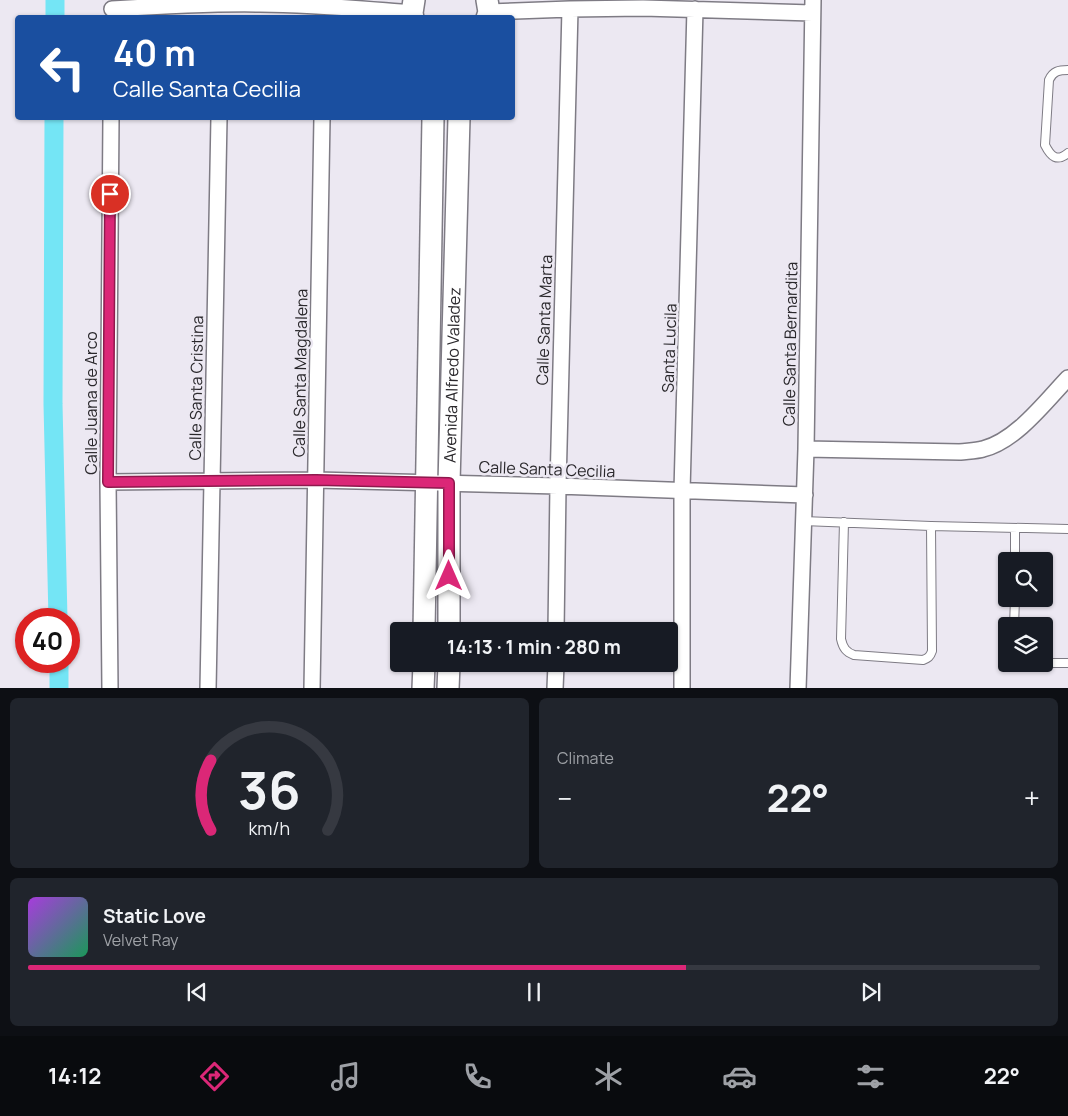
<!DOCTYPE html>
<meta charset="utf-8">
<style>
body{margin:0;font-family:Manrope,sans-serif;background:#20242c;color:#f1f3f6;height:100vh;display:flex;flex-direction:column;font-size:19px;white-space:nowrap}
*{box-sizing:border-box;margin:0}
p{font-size:16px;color:#9ea1a6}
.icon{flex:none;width:28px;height:28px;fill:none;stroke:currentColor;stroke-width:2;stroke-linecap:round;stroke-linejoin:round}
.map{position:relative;height:688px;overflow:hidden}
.drawer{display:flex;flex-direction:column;gap:10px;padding:10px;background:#0d0f14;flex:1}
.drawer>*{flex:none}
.top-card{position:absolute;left:15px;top:15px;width:500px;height:105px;border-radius:5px;box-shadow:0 1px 4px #0004;background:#1a4fa0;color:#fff;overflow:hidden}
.fabs{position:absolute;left:998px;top:552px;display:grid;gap:10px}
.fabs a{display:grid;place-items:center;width:55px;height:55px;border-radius:5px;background:#171b24;box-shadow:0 1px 4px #0004;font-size:25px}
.speed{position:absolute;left:15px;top:608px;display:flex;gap:10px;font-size:25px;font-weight:700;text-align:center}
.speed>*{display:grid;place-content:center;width:65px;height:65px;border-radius:50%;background:#171b24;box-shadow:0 1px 4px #0004;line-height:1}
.speed .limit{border:8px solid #d22;background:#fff;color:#111}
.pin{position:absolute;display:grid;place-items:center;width:42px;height:42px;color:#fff;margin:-21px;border:2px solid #fff;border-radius:50%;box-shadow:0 1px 5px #0007}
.me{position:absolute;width:55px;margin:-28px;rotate:0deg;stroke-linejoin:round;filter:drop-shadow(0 0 4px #0008)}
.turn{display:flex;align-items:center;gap:18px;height:105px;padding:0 15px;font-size:22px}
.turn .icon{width:65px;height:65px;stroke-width:2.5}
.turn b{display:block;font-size:35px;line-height:42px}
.big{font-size:38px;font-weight:700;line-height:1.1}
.drawer .tile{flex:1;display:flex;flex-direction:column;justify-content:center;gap:8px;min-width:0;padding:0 18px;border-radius:8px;background:#20242c}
.drawer .dial{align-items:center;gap:0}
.dial svg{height:130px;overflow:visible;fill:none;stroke:#363941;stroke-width:7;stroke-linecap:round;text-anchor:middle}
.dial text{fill:#f1f3f6;stroke:none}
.song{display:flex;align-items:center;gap:15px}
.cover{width:60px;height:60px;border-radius:8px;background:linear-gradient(135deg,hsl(280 70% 55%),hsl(150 70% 35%))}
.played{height:5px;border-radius:2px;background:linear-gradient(90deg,#db2777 65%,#363941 65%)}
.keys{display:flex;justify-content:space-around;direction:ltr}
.heat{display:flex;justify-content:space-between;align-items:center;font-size:28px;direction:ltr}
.drawer .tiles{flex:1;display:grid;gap:10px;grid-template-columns:1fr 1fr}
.tile:last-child{grid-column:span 2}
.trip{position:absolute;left:390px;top:622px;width:288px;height:50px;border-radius:5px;background:#171b24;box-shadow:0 1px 4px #0004;font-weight:700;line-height:50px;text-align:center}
.tabs{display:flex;height:80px;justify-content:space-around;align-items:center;background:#090b0e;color:#9ea1a6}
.tabs .icon{width:35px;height:35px}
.tabs .on{color:#db2777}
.tabs b{font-size:22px;color:#f1f3f6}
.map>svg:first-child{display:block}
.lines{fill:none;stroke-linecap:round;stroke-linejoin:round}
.canal{stroke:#74e5f5;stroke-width:19}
.lane-casing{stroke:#7e7b84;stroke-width:10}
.street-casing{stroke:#7e7b84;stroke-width:18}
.secondary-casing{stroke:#7e7b84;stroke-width:24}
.lane{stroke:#fff;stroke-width:8}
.street{stroke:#fff;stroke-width:15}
.secondary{stroke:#fff;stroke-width:21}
.route-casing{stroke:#8e194d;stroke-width:12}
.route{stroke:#db2777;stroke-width:9}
.labels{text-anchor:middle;stroke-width:5;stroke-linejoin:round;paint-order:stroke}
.street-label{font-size:16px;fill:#2a282c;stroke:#ece8f2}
</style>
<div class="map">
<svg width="1068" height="689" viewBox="0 0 1068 689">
<rect width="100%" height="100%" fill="#ece8f2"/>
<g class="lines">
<path class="canal" d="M55,18V0
M54,118L53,404L58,619
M59,661V689"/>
<g class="lane-casing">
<path id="lane" d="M1068,70C1059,70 1053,71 1049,80L1045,145C1051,157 1057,162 1068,153
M803,521L931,526L1068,529
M844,522L841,639C843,648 846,652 854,655L923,660C928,658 930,657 932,651L931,526
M1015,561V528
M1014,626L1015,599
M1044,663H1068"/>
</g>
<g class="street-casing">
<path id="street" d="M112,9C161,6 211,3 260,4C311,4 361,9 412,13
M489,12L570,9L643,8L812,13
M806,449L960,452C967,451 976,451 983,449C1016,441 1046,401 1068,378
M108,482L316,480L558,486L805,495
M556,631L558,486L570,9
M110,689L108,482L111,118
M208,689L219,118
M312,689L322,118
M555,689L556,664
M682,689V491L695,9
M798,689L806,449L813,0"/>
</g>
<g class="secondary-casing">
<g id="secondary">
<path d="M487,0L489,12L487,18"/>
<path d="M413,18L412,13L414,0"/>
<path d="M424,631L433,118"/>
<path id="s1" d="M449,631V483L459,118"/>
<path d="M423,689L424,664"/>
<path d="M448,689L449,664"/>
</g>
</g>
<use href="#lane" class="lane"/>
<use href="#street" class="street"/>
<use href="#secondary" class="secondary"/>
</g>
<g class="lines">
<g class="route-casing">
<path id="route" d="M110,194L108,482L316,480L449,483V576"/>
</g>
<use href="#route" class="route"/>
</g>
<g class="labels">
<g class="street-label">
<text transform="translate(544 320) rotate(-88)" y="6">Calle Santa Marta</text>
<text transform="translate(790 344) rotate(-89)" y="6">Calle Santa Bernardita</text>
<text transform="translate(669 348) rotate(-88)" y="6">Santa Lucila</text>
<text transform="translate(300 373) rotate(-89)" y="6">Calle Santa Magdalena</text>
<text dy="6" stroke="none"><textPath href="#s1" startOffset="256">Avenida Alfredo Valadez</textPath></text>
<text transform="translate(196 388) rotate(-89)" y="6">Calle Santa Cristina</text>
<text transform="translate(91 403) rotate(-90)" y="6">Calle Juana de Arco</text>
<text transform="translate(547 469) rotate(2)" y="6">Calle Santa Cecilia</text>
</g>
</g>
</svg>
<div class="fabs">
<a><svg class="icon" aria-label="search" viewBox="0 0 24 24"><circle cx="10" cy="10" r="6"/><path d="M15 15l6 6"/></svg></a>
<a><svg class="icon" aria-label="layers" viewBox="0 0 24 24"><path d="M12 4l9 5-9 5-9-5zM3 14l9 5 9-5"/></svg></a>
</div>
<div class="speed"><div class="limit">40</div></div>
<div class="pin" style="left:110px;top:194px;background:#d93025"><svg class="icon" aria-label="arrive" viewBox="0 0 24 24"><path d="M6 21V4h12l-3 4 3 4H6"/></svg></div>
<svg class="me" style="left:449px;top:576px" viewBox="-20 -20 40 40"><path d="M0-17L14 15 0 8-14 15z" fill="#db2777" stroke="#fff" stroke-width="4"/></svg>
<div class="trip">14:13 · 1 min · 280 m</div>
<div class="top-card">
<div class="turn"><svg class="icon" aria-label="left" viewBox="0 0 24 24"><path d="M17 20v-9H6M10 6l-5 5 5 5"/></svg><div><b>40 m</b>Calle Santa Cecilia</div></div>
</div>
</div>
<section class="drawer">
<div class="tiles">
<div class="tile dial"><svg viewBox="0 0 100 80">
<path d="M14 69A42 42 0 1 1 86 69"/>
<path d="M14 69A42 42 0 0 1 14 26" stroke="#db2777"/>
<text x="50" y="56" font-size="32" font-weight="700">36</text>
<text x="50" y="72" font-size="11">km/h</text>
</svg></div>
<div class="tile"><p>Climate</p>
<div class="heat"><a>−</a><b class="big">22°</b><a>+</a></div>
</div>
<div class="tile">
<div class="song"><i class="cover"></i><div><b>Static Love</b><p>Velvet Ray</p></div></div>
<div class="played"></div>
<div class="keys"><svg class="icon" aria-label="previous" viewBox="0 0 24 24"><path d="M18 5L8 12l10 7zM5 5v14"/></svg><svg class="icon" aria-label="pause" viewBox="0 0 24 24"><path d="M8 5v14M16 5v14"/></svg><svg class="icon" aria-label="next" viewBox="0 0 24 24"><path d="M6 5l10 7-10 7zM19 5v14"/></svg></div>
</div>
</div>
</section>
<nav class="tabs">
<b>14:12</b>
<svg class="icon on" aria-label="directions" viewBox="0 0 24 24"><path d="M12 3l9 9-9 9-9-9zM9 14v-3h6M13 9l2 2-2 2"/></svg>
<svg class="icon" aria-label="music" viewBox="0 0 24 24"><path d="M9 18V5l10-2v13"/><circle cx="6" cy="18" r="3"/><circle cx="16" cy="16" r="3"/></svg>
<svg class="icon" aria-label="phone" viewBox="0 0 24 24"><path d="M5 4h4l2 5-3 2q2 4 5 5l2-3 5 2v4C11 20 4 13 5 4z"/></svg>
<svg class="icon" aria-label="climate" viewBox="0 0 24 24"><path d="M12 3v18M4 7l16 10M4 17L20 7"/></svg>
<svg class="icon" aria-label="car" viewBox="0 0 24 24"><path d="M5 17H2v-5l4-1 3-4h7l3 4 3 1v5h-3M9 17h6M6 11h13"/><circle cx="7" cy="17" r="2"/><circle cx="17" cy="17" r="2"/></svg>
<svg class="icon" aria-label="filters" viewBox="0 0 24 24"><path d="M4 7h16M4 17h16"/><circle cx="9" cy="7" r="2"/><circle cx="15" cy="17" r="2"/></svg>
<b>22°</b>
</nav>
